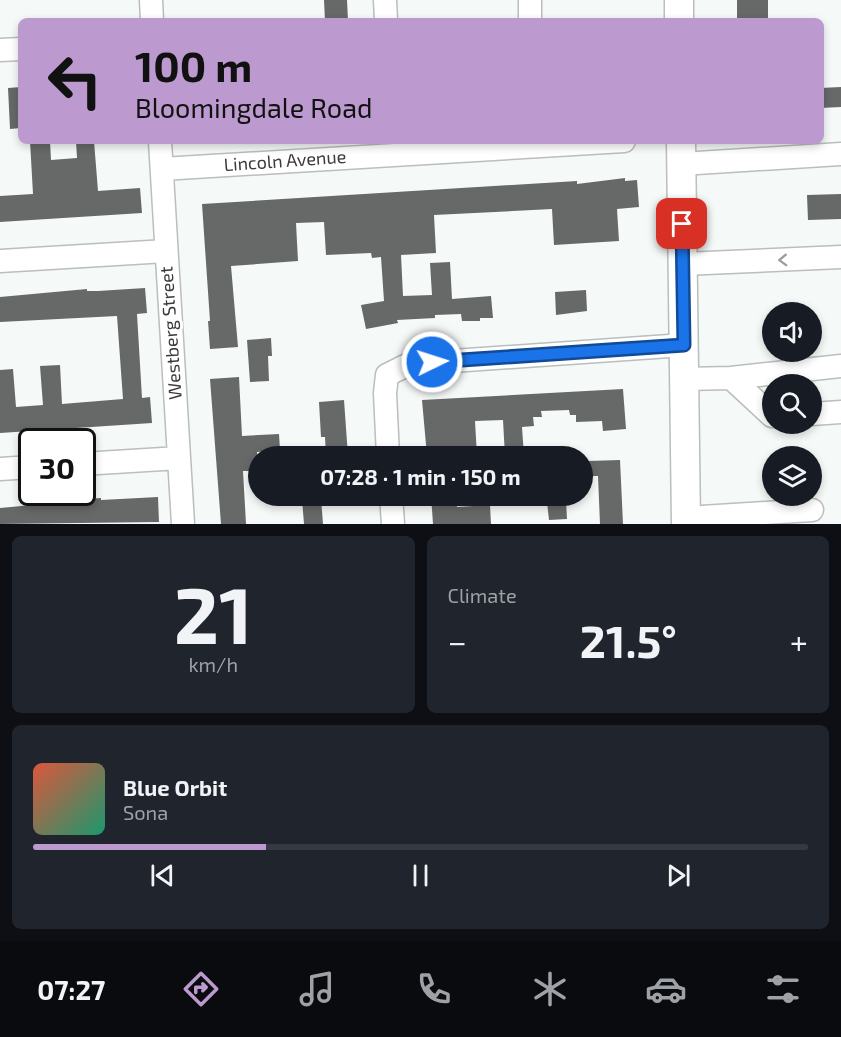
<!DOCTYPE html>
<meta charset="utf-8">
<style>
body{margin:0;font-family:"Exo 2",sans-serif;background:#20242c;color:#f1f3f6;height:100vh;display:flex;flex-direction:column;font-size:22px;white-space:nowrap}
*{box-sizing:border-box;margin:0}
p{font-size:20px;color:#9ea1a6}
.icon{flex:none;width:33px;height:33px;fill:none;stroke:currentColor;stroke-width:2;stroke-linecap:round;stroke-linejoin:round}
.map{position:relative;height:524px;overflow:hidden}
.panel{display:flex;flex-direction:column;gap:12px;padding:12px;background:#0d0f14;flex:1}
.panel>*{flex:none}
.guide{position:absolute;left:18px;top:18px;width:806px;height:126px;border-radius:9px;box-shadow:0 3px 9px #0003;background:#bc99ce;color:#111;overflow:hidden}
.tools{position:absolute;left:762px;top:302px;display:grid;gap:12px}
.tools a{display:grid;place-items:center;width:60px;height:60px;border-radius:50%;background:#171b24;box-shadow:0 3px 9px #0003;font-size:30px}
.speed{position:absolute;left:18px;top:428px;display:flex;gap:12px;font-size:30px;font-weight:700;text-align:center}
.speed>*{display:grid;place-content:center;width:78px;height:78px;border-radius:50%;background:#171b24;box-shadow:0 3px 9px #0003;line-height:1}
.speed .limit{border:3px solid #111;border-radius:9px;background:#fff;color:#111}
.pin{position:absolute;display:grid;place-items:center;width:51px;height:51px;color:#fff;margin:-26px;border-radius:12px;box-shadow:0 3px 9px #0006}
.me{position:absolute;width:66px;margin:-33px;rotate:86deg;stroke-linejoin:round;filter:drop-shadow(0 0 4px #0008)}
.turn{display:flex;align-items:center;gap:21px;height:126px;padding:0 18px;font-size:27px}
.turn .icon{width:78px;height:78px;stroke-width:2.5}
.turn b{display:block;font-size:42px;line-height:51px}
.big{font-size:45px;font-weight:700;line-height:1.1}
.panel .card{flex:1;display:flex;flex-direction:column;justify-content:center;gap:9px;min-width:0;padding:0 21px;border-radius:9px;background:#20242c}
.panel .dial{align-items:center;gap:0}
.dial b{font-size:78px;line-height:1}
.song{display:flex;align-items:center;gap:18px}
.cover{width:72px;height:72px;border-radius:9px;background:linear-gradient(135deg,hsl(10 70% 55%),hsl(160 70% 35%))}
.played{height:6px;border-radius:3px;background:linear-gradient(90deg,#bc99ce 30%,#363941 30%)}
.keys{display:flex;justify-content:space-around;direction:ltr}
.heat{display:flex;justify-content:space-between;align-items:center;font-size:33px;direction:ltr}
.panel .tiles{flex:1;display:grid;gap:12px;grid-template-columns:1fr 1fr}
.card:last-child{grid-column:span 2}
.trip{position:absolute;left:248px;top:446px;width:345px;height:60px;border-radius:30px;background:#171b24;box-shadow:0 3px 9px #0003;font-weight:700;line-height:60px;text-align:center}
.menu{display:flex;height:96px;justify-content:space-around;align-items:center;background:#090b0e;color:#9ea1a6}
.menu .icon{width:42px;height:42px}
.menu .current{color:#bc99ce}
.menu b{font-size:27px;color:#f1f3f6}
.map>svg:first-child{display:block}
.building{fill:#666968}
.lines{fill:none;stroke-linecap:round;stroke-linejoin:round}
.minor-casing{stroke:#babebc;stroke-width:25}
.major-casing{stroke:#babebc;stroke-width:31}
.minor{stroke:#fff;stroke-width:22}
.major{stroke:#fff;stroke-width:28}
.oneway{stroke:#9c9d9c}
.route-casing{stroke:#114b97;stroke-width:15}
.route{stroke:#1a73e8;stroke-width:10}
.labels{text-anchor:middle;stroke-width:6;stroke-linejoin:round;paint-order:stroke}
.street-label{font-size:18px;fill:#3a3b3a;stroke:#fff}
</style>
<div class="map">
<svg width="841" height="524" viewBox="0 0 841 524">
<rect width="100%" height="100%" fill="#f5f9f7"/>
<path class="building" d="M324,0H347L348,21H325Z
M737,0H768V21H737Z
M21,87V128L10,129L8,88Z
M841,87V107L820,108V88Z
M30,141H50L51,160L77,158L76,141H94L98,191L140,188L142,213L0,222V196L33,194Z
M625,178V181L637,180L639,207L617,209L619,241L554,245L552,209L434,215L436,253L401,255L403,296L432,295L430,263L450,262L452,299L491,296L493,318H480V321H462L461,314L435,315V318L397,320L398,323L366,329L361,305L384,301L381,257L372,258L371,253L326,255L324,222L296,223L298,261L231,266L238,347L210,349L208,321H210L202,204L577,181V184Z
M841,194V219L808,220L807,195Z
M145,288L147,313L137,314L142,398L150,397L152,423L0,433V370L13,369L16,407L43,405L40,366L60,365L62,404L123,399L117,316L0,322V297L87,289V291H98Z
M586,290L587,311L556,315L555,292Z
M271,338L272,356H268L269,381L250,382L247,340Z
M239,377L242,436L279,434L280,450L257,452L258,471H243L246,524H221L210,379Z
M623,389L626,429L603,431L602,421L576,422V415H570L569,410L541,411L542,417H533L534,426L522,427L524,456H505L503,420L475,421L477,456H427L422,400Z
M344,400L348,456H326L325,437H321L319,402Z
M620,460L623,524H600L598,476H589L588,461Z
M431,495H456L457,507L490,505L491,524H433Z
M776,495H804V497L776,499Z
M158,497L159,522L0,524V508L86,500V499L101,498V500Z
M321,498L323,524H304L302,499Z
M566,500L567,519L549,520L547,502Z"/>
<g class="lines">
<g class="minor-casing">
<path id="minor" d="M151,0L152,21
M385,0L386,21
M530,0V21
M0,50L21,49
M160,141L183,524
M681,164L841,154
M162,169L624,141
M0,261L166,251
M683,264L841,257
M731,378L772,416
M684,379L731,378L841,366
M812,414L841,412
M388,456L385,393L387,375L409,364L684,345
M82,464L179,458
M0,469L32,467
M391,495L393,524
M686,518L812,510"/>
</g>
<g class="major-casing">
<path id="major" d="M679,0V21
M681,141L686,524"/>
</g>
<use href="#minor" class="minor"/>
<use href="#major" class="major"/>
</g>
<defs><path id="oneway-chevron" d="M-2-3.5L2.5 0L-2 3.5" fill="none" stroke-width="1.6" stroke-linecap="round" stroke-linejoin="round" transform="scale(1.5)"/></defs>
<use class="oneway" href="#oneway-chevron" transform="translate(783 260) rotate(178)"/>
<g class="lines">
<g class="route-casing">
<path id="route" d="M432,362L684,345L682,224"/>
</g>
<use href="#route" class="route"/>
</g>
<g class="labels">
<g class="street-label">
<text transform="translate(285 161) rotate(-4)" y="6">Lincoln Avenue</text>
<text transform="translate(171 333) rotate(-94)" y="6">Westberg Street</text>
</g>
</g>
</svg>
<div class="tools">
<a><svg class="icon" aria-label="sound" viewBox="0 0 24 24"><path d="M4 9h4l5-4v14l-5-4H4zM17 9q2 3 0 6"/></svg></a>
<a><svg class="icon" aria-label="search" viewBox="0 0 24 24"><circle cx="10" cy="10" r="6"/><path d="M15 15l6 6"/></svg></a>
<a><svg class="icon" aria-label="layers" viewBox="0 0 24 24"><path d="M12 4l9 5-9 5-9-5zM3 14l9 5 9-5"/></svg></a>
</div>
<div class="speed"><div class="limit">30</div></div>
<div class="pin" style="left:682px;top:224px;background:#d93025"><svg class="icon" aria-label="arrive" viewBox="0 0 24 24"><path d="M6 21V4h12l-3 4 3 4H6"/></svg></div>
<svg class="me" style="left:432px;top:362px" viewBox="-20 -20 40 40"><circle r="17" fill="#1a73e8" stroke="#fff" stroke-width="3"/><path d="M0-11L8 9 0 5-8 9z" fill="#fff"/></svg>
<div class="trip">07:28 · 1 min · 150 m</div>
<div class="guide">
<div class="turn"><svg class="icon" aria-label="left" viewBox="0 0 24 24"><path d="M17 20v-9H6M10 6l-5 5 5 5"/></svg><div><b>100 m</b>Bloomingdale Road</div></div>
</div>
</div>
<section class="panel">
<div class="tiles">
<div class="card dial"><b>21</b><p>km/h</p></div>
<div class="card"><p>Climate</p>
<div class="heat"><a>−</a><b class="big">21.5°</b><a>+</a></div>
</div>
<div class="card">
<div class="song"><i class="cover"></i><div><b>Blue Orbit</b><p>Sona</p></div></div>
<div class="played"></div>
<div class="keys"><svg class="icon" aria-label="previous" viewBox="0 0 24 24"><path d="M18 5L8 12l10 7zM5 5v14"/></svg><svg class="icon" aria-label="pause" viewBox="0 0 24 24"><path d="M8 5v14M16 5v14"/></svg><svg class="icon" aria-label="next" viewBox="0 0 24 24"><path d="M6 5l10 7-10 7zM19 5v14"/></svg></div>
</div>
</div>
</section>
<nav class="menu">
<b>07:27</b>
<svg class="icon current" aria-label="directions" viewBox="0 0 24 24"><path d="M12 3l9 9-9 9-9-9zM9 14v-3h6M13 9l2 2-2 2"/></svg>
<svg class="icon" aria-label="music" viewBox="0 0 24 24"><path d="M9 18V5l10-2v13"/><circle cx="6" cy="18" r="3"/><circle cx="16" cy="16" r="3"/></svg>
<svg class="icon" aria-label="phone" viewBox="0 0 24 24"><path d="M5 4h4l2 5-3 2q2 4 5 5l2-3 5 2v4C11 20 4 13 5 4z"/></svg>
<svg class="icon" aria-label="climate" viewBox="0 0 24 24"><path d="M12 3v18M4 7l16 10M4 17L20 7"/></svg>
<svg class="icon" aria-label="car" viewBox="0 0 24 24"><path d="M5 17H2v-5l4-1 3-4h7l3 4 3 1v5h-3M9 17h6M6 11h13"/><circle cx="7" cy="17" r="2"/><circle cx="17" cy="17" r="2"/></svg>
<svg class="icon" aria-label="filters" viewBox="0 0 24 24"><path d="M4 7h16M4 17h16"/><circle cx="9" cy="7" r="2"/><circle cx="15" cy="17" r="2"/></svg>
</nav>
